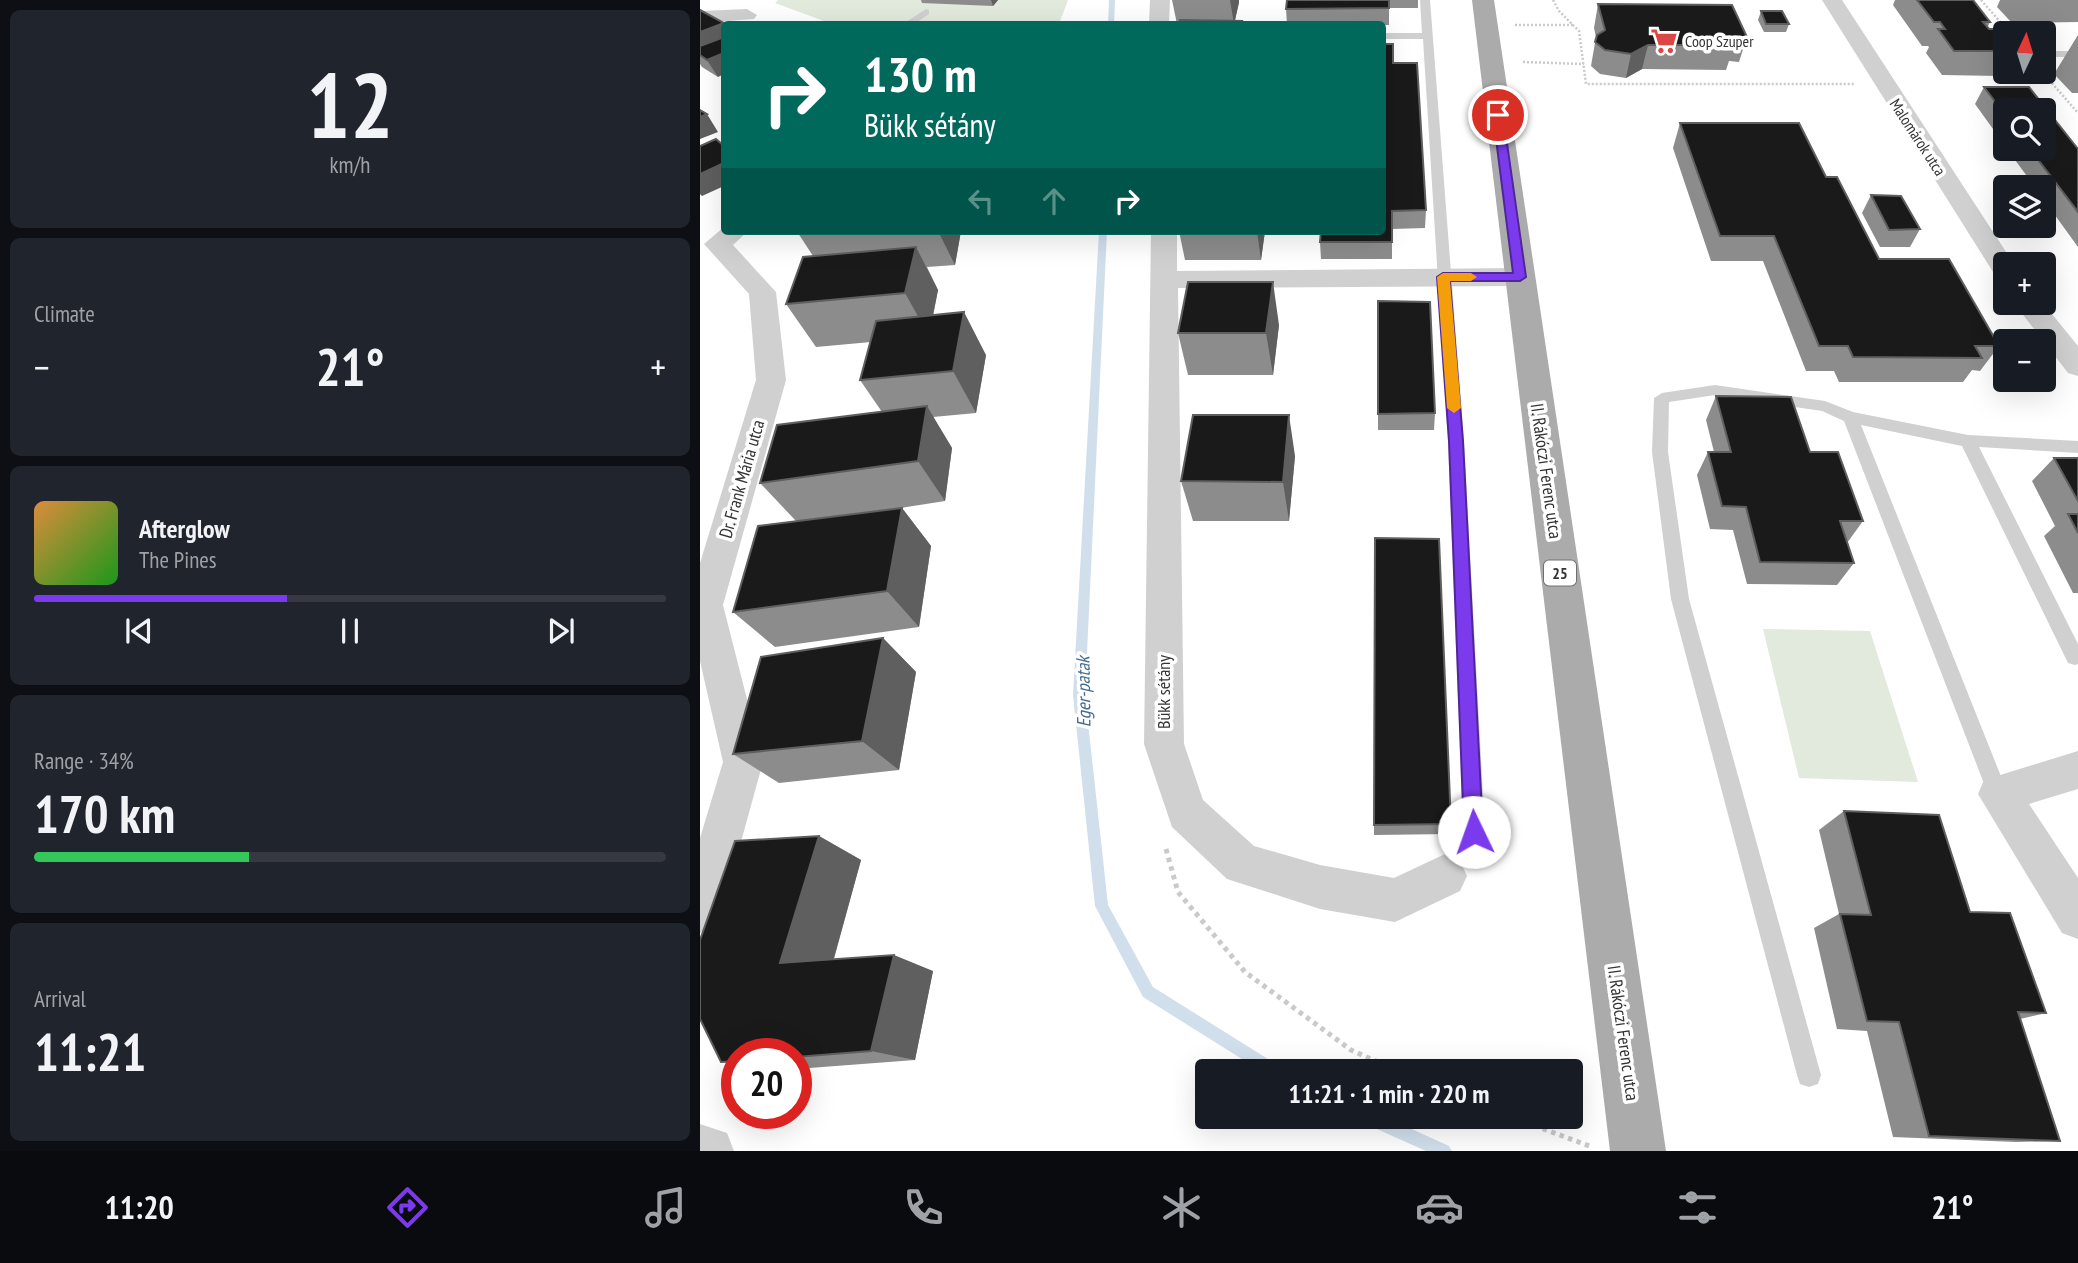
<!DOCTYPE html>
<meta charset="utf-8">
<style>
body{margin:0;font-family:"PT Sans Narrow",sans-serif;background:#20242c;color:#f1f3f6;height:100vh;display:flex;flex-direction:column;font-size:26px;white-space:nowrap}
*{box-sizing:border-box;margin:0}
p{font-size:23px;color:#9ea1a6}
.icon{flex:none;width:38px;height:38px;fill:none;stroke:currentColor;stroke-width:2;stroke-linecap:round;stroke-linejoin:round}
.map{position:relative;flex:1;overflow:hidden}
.sheet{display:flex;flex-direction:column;gap:10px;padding:10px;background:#0d0f14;width:700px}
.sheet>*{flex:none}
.hud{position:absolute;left:21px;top:21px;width:665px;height:214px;border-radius:7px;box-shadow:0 7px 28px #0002;background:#00695c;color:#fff;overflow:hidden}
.needle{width:46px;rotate:4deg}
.tools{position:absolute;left:1293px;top:21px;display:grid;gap:14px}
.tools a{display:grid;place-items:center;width:63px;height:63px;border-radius:7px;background:#171b24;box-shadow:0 7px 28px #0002;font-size:35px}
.speed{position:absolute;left:21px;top:1038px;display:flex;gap:14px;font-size:35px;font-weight:700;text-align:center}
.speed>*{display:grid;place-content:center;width:91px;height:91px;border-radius:50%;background:#171b24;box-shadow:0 7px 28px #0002;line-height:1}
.speed .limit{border:10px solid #d22;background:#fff;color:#111}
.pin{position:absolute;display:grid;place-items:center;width:60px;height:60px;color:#fff;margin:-30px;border:4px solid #fff;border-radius:50%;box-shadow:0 2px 7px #0007}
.me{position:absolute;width:77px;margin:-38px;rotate:357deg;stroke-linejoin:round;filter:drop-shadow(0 0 5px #0008)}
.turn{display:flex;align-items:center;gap:24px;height:147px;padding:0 28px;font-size:32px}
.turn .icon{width:91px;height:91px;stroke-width:2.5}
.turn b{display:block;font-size:49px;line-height:60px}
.lanes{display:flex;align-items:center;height:66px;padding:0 28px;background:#0003;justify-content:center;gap:35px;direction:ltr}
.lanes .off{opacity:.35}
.big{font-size:52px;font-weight:700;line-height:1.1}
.sheet .tile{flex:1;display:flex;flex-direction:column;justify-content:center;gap:10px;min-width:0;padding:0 24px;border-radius:10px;background:#20242c}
.sheet .dial{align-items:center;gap:0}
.dial b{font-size:91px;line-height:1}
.song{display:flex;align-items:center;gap:21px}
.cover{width:84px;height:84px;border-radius:10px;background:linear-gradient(135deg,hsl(30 70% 55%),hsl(120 70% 35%))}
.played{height:7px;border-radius:4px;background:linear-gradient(90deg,#7c3aed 40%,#363941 40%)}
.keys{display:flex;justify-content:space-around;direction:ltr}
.heat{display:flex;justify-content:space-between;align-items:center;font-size:38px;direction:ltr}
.charge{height:10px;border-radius:5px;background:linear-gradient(90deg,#34c759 34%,#363941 0)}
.trip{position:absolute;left:495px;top:1059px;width:388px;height:70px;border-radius:7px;background:#171b24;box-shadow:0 7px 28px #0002;font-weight:700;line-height:70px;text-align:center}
.tabs{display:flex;height:112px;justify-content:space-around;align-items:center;background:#090b0e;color:#9ea1a6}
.tabs .icon{width:49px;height:49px}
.tabs .selected{color:#7c3aed}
.tabs b{font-size:32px;color:#f1f3f6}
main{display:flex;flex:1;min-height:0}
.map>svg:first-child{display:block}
.green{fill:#e2e9dd}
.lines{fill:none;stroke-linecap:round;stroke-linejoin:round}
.stream{fill:#d1dfec;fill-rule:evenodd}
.path-far1{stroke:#cacaca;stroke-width:2.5;stroke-dasharray:2 2;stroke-linecap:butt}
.path{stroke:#cacaca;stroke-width:5;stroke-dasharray:4.5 4.5;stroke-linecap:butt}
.service{fill:#d0d0d0;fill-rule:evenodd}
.minor{fill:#d0d0d0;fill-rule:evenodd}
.primary{fill:#ababab;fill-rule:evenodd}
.wall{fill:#8c8c8c}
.shaded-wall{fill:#5f5f5f}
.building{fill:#1a1a1a;stroke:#5f5f5f;stroke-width:2}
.route{fill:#7c3aed;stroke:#51269a;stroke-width:2}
.slow{fill:#f59e0b}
.labels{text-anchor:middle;stroke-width:7;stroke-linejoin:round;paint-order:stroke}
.far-poi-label{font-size:16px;fill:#333;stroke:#fff;text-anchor:start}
.far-street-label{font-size:16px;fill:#333;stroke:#fff}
.shield{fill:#fff;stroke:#707070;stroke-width:2}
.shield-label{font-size:16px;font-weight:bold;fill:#333}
.street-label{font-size:18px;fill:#333;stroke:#fff}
.water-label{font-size:19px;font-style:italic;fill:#446c91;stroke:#fff}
</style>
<main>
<section class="sheet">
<div class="tile dial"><b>12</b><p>km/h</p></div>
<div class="tile"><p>Climate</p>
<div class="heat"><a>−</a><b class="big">21°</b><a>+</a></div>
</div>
<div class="tile">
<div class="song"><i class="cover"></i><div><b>Afterglow</b><p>The Pines</p></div></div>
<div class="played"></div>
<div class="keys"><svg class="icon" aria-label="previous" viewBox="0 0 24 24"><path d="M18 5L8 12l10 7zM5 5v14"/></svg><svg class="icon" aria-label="pause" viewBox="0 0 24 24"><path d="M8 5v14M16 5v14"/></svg><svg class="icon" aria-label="next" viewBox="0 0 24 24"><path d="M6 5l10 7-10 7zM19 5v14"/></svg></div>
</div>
<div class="tile"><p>Range · 34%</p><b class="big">170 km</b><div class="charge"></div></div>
<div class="tile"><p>Arrival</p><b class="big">11:21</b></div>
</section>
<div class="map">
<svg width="1378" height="1151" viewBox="0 0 1378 1151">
<rect width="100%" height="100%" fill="#fff"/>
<path class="green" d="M78,0H368L359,24H132L75,3Z
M1063,629L1170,631L1218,782L1099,778Z"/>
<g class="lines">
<path class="stream" d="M409,0H415L414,24H408Z
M399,231H407L385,695L408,905L453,987L579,1066L581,1071H561L443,997L395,906L373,695Z
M657,1116H683L749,1146L752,1151H726L659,1121Z"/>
<path class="path-far1" d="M853,0L859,11L879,31L886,84H1155
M1281,0L1310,33
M815,25H873
M823,62L884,64
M1344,74L1378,113"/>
<path class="path" d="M466,849L478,892L545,972L651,1050L698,1071
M809,1116L892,1147"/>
<path class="service" d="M720,0H730L764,441L785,832L753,884L745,887L737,884L734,876L763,829L748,441L723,39H682V33H722Z
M226,9L229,10V14L214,24H203Z
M1378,51V57H1354L1349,54L1354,51Z
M1015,385L1125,401L1153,412L1268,435L1378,441V453L1279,447L1378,644V664L1375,665L1368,663L1262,446L1161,425L1308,794L1305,801L1298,804L1291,801L1288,794L1144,421L1122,411L1015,395L969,402L968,452L989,599L1121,1075L1118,1084L1109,1087L1100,1084L1097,1075L971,599L952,452L954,398L962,393Z"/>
<path class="minor" d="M450,0H470L469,24H449Z
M1122,0H1142L1314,264H1306V280L1297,278L1293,272Z
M47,9L57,15L54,19L0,23V11Z
M24,227V231H48L33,245L76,292L86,380L23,605L63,762L22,911L16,927L0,933V838L23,762L0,661V563L56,380L49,294L4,244Z
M451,231H477V271L820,268L829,271L833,277L829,283L820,286L478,288L484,744L503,800L554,846L620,865L694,878L745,854L760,861L767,876L760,891L695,922L620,909L527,879L472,827L444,744Z
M1314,303H1343L1378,346V376L1368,373Z
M1378,751V789L1329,804L1378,878V939L1362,933L1278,794L1284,780Z
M0,1124L27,1133L34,1151H0Z"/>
<path class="primary" d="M772,0H794L966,1151H910Z"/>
</g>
<path class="wall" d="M221,0H298L293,6L222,3Z
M472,0H539L535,21L543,24H477Z
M587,0H718V8H689V25L587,24L586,9Z
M1195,0H1273L1290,22L1287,28L1306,41V66L1300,76L1242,75L1226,53L1229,47L1228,46H1222L1193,5Z
M1300,0H1378V22L1312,23L1297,7Z
M898,4L1047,37L1039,62L1029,61L1026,70L942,69L926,78L900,74L891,66L896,37L894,28Z
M0,10L24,23L25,24L18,77L2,67L0,64Z
M1061,11L1089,24L1086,32H1064L1058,20Z
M1378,35V93H1372L1354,74Z
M693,63L726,210L725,228L692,229V259H621L620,242L682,231Z
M1284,87L1378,149V247L1344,200V187H1335L1307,149H1344L1306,110V147L1275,104Z
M980,123L1126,177L1179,259L1299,346L1280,371L1272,370L1263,382H1139L1134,371H1106L1063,261H1011L973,148Z
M1171,195L1220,229L1210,247H1180L1162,213Z
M99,231H261L255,265L227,267L238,290L233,315L286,355L276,413L233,417L252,448L245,501L194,509L202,508L231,546L219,627L75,647L33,612L96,521L60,483L182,412L160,380L171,342L116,347L86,304L113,256L98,233Z
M479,231H565L561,260H485Z
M678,301L735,413L734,430H678Z
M579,325L573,375H488L478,333Z
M1016,396L1110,452L1163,521L1147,543L1154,563L1137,585L1047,584L1033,530L1010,529L997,475L1008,452H1014L1006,420Z
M595,456L589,521H493L481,481Z
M1354,458H1378V593H1373L1344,536L1355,526L1332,481Z
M183,638L216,672L199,770L79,783L33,754Z
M1144,811L1270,912L1346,1013L1320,1019L1360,1141L1316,1142L1193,1137L1167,1031L1137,1029L1114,928L1139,914L1119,830Z
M751,824L750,834L674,835V825Z
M119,836L161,860L134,959L233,971L215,1060L96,1069V1054H37V1064L21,1062Z"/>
<path class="shaded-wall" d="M291,0H298L293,6Z
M530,0H539V3L534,24Z
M24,23L25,24L24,43L0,46V32Z
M948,45L942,69L926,78L931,54Z
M24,53V74L18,77L7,60Z
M7,114L18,132L0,139V117Z
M24,163V186L2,196L0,194V174Z
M238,231H261L255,265Z
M557,231H565L561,260Z
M216,247L238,290L229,336L205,293Z
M573,282L579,325L573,375L566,333Z
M264,312L286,355L276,413L253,371Z
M227,406L252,448L245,501L218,461Z
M589,415L595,456L589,521L583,482Z
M202,508L231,546L219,627L187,591Z
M183,638L216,672L199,770L162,741Z
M119,836L161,860L128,979L80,963Z
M194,955L233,971L215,1060L171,1051Z"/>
<path class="building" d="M587,0H689V8L586,9Z
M1217,0H1273L1290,22H1283L1289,29H1296L1306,41V51H1254L1238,29H1245L1240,22H1234Z
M898,4L1032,5L1047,37H1030L1034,45H948L931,54L905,50L895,42L897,35L905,30Z
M0,10L24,23L0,32Z
M1061,11H1082L1089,24H1066Z
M480,20L542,21L541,24H479Z
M24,37V53L7,60L0,55V46Z
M682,44H693V63H717L726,210L692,211V242H620L621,231H682Z
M1284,87H1329L1378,149V212L1330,149H1344V110H1306V116Z
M0,110L7,114L0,117Z
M980,123H1099L1126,177H1137L1179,259H1249L1299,346H1275L1282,358L1153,357L1148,346H1119L1074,236H1020Z
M16,139L24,146V163L0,174V146Z
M1171,195L1201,196L1220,229L1189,230Z
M99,231H124L98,233Z
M216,247L205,293L86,304L103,257Z
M488,282H573L566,333H478Z
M678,301L730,302L735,413L678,414Z
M264,312L253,371L160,380L176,321Z
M1016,396L1091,397L1110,452H1138L1163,521H1140L1154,563L1060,562L1046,507L1022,506L1008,452H1031Z
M227,406L218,461L60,483L77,425Z
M493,415H589L583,482L481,481Z
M1354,458H1378V501Z
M202,508L187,591L33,612L58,526Z
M1368,514H1378V533Z
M675,538L739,539L751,824L674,825Z
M183,638L162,741L33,754L61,657Z
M1144,811L1239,815L1270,912L1310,913L1346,1013L1318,1012L1360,1141L1229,1136L1199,1022L1167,1021L1140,914L1171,915Z
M119,836L80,963L194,955L171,1051L96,1057V1054H37V1061L21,1062L0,1019V940L35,841Z"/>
<path class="route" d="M798,112L803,115L826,277L820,281H750L763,441L783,832L780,839L774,841L767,839L764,832L749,441L737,277L743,273H813L793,115Z"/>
<path class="slow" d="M743,273H771L777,277L771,281H750L761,408L754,413L747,408L737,277Z"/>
<defs>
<g id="supermarket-bare" transform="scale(2.1)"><path d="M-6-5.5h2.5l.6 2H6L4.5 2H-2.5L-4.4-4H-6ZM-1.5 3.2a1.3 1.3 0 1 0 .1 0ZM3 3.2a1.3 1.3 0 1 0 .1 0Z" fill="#db4744" stroke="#fff" stroke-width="2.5" paint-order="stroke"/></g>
</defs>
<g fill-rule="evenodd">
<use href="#supermarket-bare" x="964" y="41"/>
</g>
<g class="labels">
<g class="far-poi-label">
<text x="985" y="47">Coop Szuper</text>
</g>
<g class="far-street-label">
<text transform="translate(1218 137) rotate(57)" y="6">Malomárok utca</text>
</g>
<rect class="shield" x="844" y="560.5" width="32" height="25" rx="5"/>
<g class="shield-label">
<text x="860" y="579">25</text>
</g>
<g class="street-label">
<text transform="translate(846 471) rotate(82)" y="6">II. Rákóczi Ferenc utca</text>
<text transform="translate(42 479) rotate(-74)" y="6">Dr. Frank Mária utca</text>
<text transform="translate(464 692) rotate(-90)" y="6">Bükk sétány</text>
<text transform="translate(923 1033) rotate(82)" y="6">II. Rákóczi Ferenc utca</text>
</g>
<g class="water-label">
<text transform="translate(383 692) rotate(-91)" y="7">Eger-patak</text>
</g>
</g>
</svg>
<div class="tools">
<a><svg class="needle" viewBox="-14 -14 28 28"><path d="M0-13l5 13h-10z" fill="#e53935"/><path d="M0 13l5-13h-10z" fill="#9ea1a6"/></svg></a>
<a><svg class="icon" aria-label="search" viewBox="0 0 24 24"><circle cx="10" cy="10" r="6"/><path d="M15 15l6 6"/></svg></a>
<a><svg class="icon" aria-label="layers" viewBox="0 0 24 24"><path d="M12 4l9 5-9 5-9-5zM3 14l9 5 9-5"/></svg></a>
<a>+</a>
<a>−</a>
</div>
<div class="speed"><div class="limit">20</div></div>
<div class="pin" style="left:798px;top:115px;background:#d93025"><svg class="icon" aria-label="arrive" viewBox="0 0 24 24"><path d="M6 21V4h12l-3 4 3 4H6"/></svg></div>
<svg class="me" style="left:774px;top:832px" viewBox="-20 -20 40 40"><circle r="19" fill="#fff"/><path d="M0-13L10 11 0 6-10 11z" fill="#7c3aed"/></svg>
<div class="trip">11:21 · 1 min · 220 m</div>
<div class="hud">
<div class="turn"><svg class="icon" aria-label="right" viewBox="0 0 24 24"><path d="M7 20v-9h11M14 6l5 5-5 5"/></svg><div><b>130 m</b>Bükk sétány</div></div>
<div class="lanes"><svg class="icon off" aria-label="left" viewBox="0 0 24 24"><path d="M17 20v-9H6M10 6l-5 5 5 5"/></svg><svg class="icon off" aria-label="ahead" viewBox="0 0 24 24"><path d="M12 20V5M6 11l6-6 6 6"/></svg><svg class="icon" aria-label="right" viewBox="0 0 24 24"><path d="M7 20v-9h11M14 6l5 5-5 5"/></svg></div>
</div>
</div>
</main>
<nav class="tabs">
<b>11:20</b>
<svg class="icon selected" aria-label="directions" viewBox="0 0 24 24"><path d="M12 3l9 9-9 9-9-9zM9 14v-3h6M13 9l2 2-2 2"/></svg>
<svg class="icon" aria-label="music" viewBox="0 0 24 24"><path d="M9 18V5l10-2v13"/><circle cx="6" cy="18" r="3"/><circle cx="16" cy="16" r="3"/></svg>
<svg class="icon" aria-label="phone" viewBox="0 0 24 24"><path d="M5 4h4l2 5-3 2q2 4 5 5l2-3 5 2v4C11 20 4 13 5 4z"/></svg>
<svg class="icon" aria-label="climate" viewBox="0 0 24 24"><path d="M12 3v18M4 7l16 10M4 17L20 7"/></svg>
<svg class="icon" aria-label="car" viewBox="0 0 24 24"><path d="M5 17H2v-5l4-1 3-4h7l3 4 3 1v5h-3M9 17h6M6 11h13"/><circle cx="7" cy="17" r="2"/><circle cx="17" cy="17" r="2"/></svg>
<svg class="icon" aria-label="filters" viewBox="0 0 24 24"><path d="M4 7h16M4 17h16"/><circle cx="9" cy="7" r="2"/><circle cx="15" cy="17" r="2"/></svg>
<b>21°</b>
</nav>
